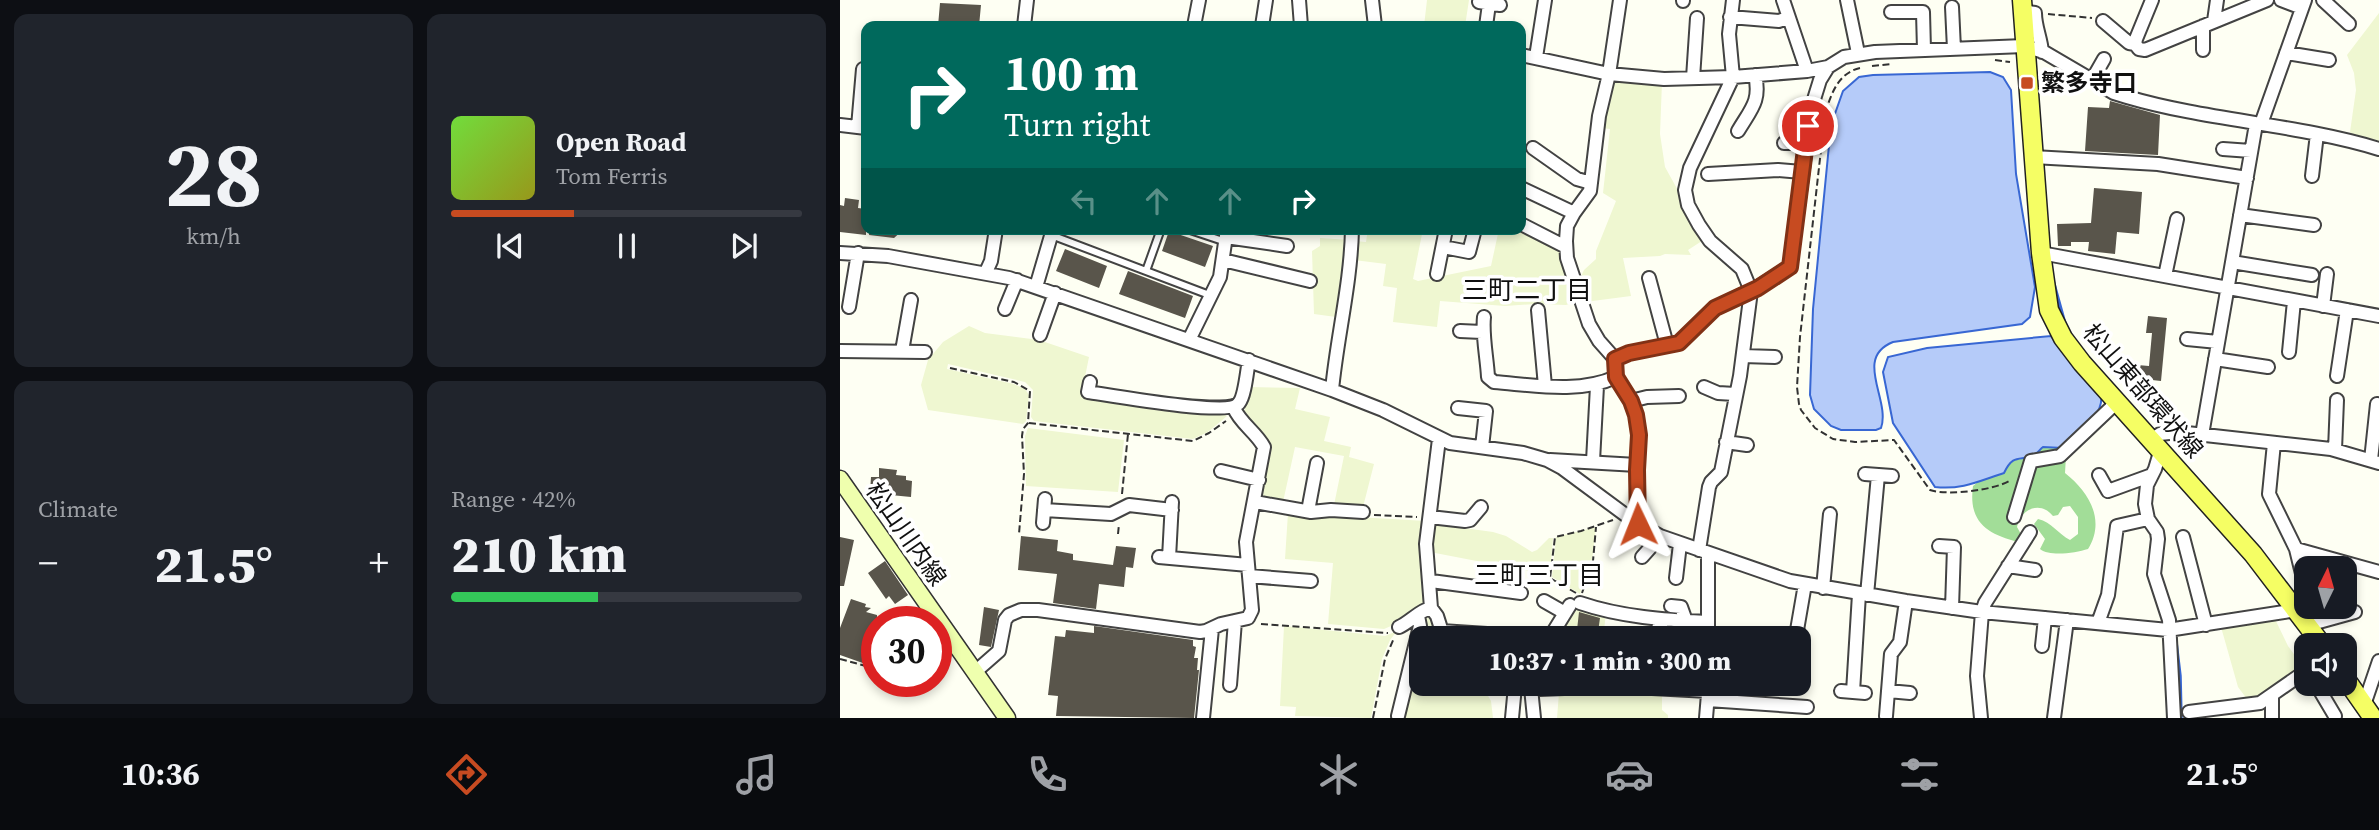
<!DOCTYPE html>
<meta charset="utf-8">
<style>
body{margin:0;font-family:"Source Serif 4","Noto Sans JP",serif;background:#20242c;color:#f1f3f6;height:100vh;display:flex;flex-direction:column;font-size:26px;white-space:nowrap}
*{box-sizing:border-box;margin:0}
p{font-size:23px;color:#9ea1a6}
.icon{flex:none;width:38px;height:38px;fill:none;stroke:currentColor;stroke-width:2;stroke-linecap:round;stroke-linejoin:round}
.map{position:relative;flex:1;overflow:hidden}
.drawer{display:flex;flex-direction:column;gap:14px;padding:14px;background:#0d0f14;width:840px}
.drawer>*{flex:none}
.top-card{position:absolute;left:21px;top:21px;width:665px;height:214px;border-radius:14px;box-shadow:0 4px 10px #0003;background:#00695c;color:#fff;overflow:hidden}
.needle{width:46px;rotate:5deg}
.buttons{position:absolute;left:1454px;top:556px;display:grid;gap:14px}
.buttons a{display:grid;place-items:center;width:63px;height:63px;border-radius:14px;background:#171b24;box-shadow:0 4px 10px #0003;font-size:35px}
.speed{position:absolute;left:21px;top:606px;display:flex;gap:14px;font-size:35px;font-weight:700;text-align:center}
.speed>*{display:grid;place-content:center;width:91px;height:91px;border-radius:50%;background:#171b24;box-shadow:0 4px 10px #0003;line-height:1}
.speed .limit{border:10px solid #d22;background:#fff;color:#111}
.pin{position:absolute;display:grid;place-items:center;width:60px;height:60px;color:#fff;margin:-30px;border:4px solid #fff;border-radius:50%;box-shadow:0 2px 7px #0007}
.me{position:absolute;width:77px;margin:-38px;rotate:358deg;stroke-linejoin:round;filter:drop-shadow(0 0 5px #0008)}
.turn{display:flex;align-items:center;gap:24px;height:147px;padding:0 28px;font-size:32px}
.turn .icon{width:91px;height:91px;stroke-width:2.5}
.turn b{display:block;font-size:49px;line-height:60px}
.lanes{display:flex;align-items:center;height:66px;padding:0 28px;background:#0003;justify-content:center;gap:35px;direction:ltr}
.lanes .off{opacity:.35}
.big{font-size:52px;font-weight:800;line-height:1.1}
.drawer .widget{flex:1;display:flex;flex-direction:column;justify-content:center;gap:10px;min-width:0;padding:0 24px;border-radius:14px;background:#20242c}
.drawer .dial{align-items:center;gap:0}
.dial b{font-size:91px;line-height:1}
.song{display:flex;align-items:center;gap:21px}
.cover{width:84px;height:84px;border-radius:10px;background:linear-gradient(135deg,hsl(100 70% 55%),hsl(60 70% 35%))}
.played{height:7px;border-radius:4px;background:linear-gradient(90deg,#c74b21 35%,#363941 35%)}
.keys{display:flex;justify-content:space-around;direction:ltr}
.heat{display:flex;justify-content:space-between;align-items:center;font-size:38px;direction:ltr}
.charge{height:10px;border-radius:5px;background:linear-gradient(90deg,#34c759 42%,#363941 0)}
.drawer .tiles{flex:1;display:grid;gap:14px;grid-template-columns:repeat(2,1fr)}
.trip{position:absolute;left:569px;top:626px;width:402px;height:70px;border-radius:14px;background:#171b24;box-shadow:0 4px 10px #0003;font-weight:800;line-height:70px;text-align:center}
.tab-bar{display:flex;height:112px;justify-content:space-around;align-items:center;background:#090b0e;color:#9ea1a6}
.tab-bar .icon{width:49px;height:49px}
.tab-bar .selected{color:#c74b21}
.tab-bar b{font-size:32px;color:#f1f3f6}
main{display:flex;flex:1;min-height:0}
.map>svg:first-child{display:block}
.farmland{fill:#eff7d1}
.forest{fill:#a2dd98}
.water{fill:#b5cbf9;stroke:#3867d3;stroke-width:2}
.lines{fill:none;stroke-linecap:round;stroke-linejoin:round}
.stream{stroke:#3867d3;stroke-width:3.5}
.building{fill:#59554b}
.service-casing{stroke:#434343;stroke-width:10}
.minor-casing{stroke:#434343;stroke-width:16}
.secondary-casing{stroke:#323232;stroke-width:19}
.primary-casing{stroke:#212121;stroke-width:21}
.path{stroke:#323232;stroke-width:2;stroke-dasharray:7 3.5;stroke-linecap:butt}
.service{stroke:#fff;stroke-width:6}
.minor{stroke:#fff;stroke-width:12}
.secondary{stroke:#efffae;stroke-width:16}
.primary{stroke:#f5fe64;stroke-width:18}
.route-casing{stroke:#813115;stroke-width:18}
.route{stroke:#c74b21;stroke-width:12}
.poi-dot{fill:#c74b21;stroke:#fff;stroke-width:2.5}
.labels{text-anchor:middle;stroke-width:7;stroke-linejoin:round;paint-order:stroke}
.poi-label{font-size:24px;font-weight:bold;fill:#101010;stroke:#fff;text-anchor:start}
.street-label{font-size:24px;fill:#101010;stroke:#fff}
.neighbourhood-label{font-size:26px;fill:#101010;stroke:#fff}
</style>
<main>
<section class="drawer">
<div class="tiles">
<div class="widget dial"><b>28</b><p>km/h</p></div>
<div class="widget">
<div class="song"><i class="cover"></i><div><b>Open Road</b><p>Tom Ferris</p></div></div>
<div class="played"></div>
<div class="keys"><svg class="icon" aria-label="previous" viewBox="0 0 24 24"><path d="M18 5L8 12l10 7zM5 5v14"/></svg><svg class="icon" aria-label="pause" viewBox="0 0 24 24"><path d="M8 5v14M16 5v14"/></svg><svg class="icon" aria-label="next" viewBox="0 0 24 24"><path d="M6 5l10 7-10 7zM19 5v14"/></svg></div>
</div>
<div class="widget"><p>Climate</p>
<div class="heat"><a>−</a><b class="big">21.5°</b><a>+</a></div>
</div>
<div class="widget"><p>Range · 42%</p><b class="big">210 km</b><div class="charge"></div></div>
</div>
</section>
<div class="map">
<svg width="1539" height="718" viewBox="0 0 1539 718">
<rect width="100%" height="100%" fill="#fefff3"/>
<path class="farmland" d="M587,0H629L625,26H584Z
M1539,13V144L1514,137L1510,132L1516,90L1514,73L1507,55Z
M771,76L822,82L820,134L825,167L865,239L848,250L851,255L825,254L820,256L783,258L791,296L745,302L738,283L744,270L756,259V251L776,201L763,193L770,129L762,128Z
M528,229H583L573,279L578,281L651,266L659,229H681L720,249L734,302L726,305L695,304L665,306L600,301L597,327L553,322L557,288L543,286L546,264L514,260L515,241L526,242Z
M480,238L510,240L499,315L496,317L474,314L472,251L480,246Z
M129,326L145,333L199,340L249,357L242,392L378,412L387,416L368,432L353,439L194,421L191,417L193,390L185,382L108,364L107,369L174,384L185,389L189,395L186,421L183,424L88,410L81,385L88,360L103,342Z
M409,387L460,388L455,409L490,417L484,441L511,447L509,457L534,464L523,507L494,505L504,456L455,447L443,502L421,498L430,448L429,444L403,418Z
M188,428L284,440L278,492L186,486L185,436Z
M448,513L586,521L587,605L558,623L544,629L488,624L493,563L445,559Z
M595,524L653,532L666,536L692,552L697,550L709,538H713L710,575L590,552Z
M756,527L752,561L740,594L712,577L716,537Z
M740,605L766,613L763,639H717Z
M589,612L602,639H581V684H641L651,701L653,718H561L587,614Z
M1434,617L1448,646L1464,668L1410,703L1398,687L1381,627Z
M444,626L545,636L557,631L550,640L542,659L531,718L455,716L456,707L440,706Z
M822,691V710L828,715V718H717L719,693Z"/>
<path class="forest" d="M1203,447L1223,448L1226,456L1225,473C1249,492 1266,520 1248,549C1235,553 1210,557 1200,549L1205,539L1194,524L1198,519C1212,522 1218,534 1230,540L1238,534V517L1230,506L1223,507L1218,515L1213,516C1200,500 1181,509 1177,527L1182,536L1178,542C1147,534 1128,522 1133,486L1139,481L1164,473C1174,452 1181,462 1194,455C1198,453 1200,449 1203,447Z"/>
<path class="water" d="M1150,72L1163,77L1171,90L1176,174L1195,287L1190,317L1182,324L1053,342C1013,358 1051,400 1041,428L1036,430H1001L991,426L974,409L970,395L973,309L991,125L1003,91L1019,77L1033,75Z
M1211,336L1261,394C1265,416 1237,434 1223,448L1203,447C1200,449 1198,453 1194,455C1181,462 1174,452 1164,473C1139,481 1122,490 1095,487L1053,423L1043,372L1048,357L1087,348Z"/>
<g class="lines">
<path class="stream" d="M1212,277L1225,324
M1336,642L1340,676L1341,718"/>
</g>
<path class="building" d="M100,3L141,5L139,26H98Z
M1270,101L1320,115L1318,155L1245,151L1248,107L1269,108Z
M1254,188L1302,192L1299,234L1277,232L1275,254L1248,251L1249,242H1231V246H1218L1217,224L1251,223Z
M5,198L19,200L18,208L26,209V235L0,232V205L4,206Z
M30,229H64L54,238L29,235Z
M329,231L373,246L365,267L322,251Z
M225,249L267,266L259,288L216,271Z
M288,271L353,296L345,318L279,294Z
M1308,316L1327,318L1321,381L1285,377L1286,364L1309,366L1312,333H1306Z
M39,468L57,470L56,475L66,476V480L72,481L71,497L30,493L31,477H39Z
M181,536L218,540L217,551L233,554V560L273,565L276,546L296,548L293,568L286,567L284,587L259,584L256,609L213,603L217,574L178,570Z
M0,537L14,540L4,586H0Z
M45,561L68,595L55,604L49,596L46,599L28,573Z
M11,599L26,604L25,607L31,608L26,612L37,615V668L0,655V628Z
M144,607L159,610L151,647L139,645Z
M739,612L760,618L757,639H736Z
M254,626L353,640V646L356,647L354,658H358L357,670H359L354,718L216,716L218,696L208,695L215,636L225,637L226,630L254,633Z"/>
<g class="lines">
<g class="service-casing">
<path id="service" d="M347,229L386,242
M211,235L372,296
M306,271L321,229"/>
</g>
<g class="minor-casing">
<path id="minor" d="M459,0L461,26
M532,0L535,26
M780,0L769,74L759,116L750,191L734,213L727,226L726,241L727,258L749,324L759,341L775,359L776,377L791,401L796,415L799,435L797,470L798,524
M943,0L967,71
M1007,0L1018,53
M1312,0L1296,39L1295,44L1299,49L1305,50L1427,0
M1441,0L1462,8
M1483,0L1509,24
M843,1V0
M639,2L660,5
M1112,7L1114,49
M1182,11L1195,13C1195,27 1201,38 1202,52
M1051,12H1083L1084,50
M890,17L939,21L947,18
M1263,21L1289,43L1295,44
M1374,21L1377,0
M184,26L187,0
M354,26L359,0
M422,26L426,0
M646,26L649,4
M1363,50V26
M1446,53L1489,60
M681,55L769,74L824,79L893,77L967,71L988,67L1004,57L1035,52L1184,46L1204,52L1274,93L1287,97C1369,121 1457,124 1539,149
M696,57L705,0
M853,78L857,18
M1252,80L1264,59
M1421,124L1465,0
M0,125L26,128
M18,127L23,69
M898,131C911,109 921,101 915,75
M944,143H966
M693,148L737,179L751,183
M1383,149L1411,151
M1193,157L1318,164L1407,178
M868,174L938,170L962,172
M1472,176L1477,134
M681,188L734,213
M1400,215L1474,225
M681,224L726,247
M386,237L447,246
M603,247L629,252L635,229
M0,253L48,256L169,278L492,390L543,410L610,443L683,453L707,460L722,468L795,522L820,536L950,581L1066,601L1142,612L1328,630L1457,610
M1201,253L1539,316
M383,260L470,281
M1392,262L1472,275
M146,272L151,261L156,229
M597,274L606,229
M1325,276L1337,219
M809,278L827,345
M196,287L213,229
M1483,306L1487,274
M9,307L18,253
M165,309L177,280
M698,310L705,386
M644,317C642,335 647,358 648,377L654,382C693,385 739,394 776,377
M620,331L642,332
M200,335L215,293
M1347,339L1378,342
M349,340L380,277L387,229
M0,351L85,352
M62,351L71,300
M1449,352L1454,301
M903,356L935,357
M775,359L789,353L839,343L875,308L918,287L950,267L971,109L980,80L988,67
M1375,359L1428,367
M1497,376L1507,310
M250,382L248,392C269,395 390,417 399,403C405,396 407,370 409,360
M864,387L878,393L895,394
M492,390C497,337 511,283 512,229
M791,401L807,397L839,396
M618,408L646,411L642,447
M1362,435L1416,124
M1312,439L1320,434L1338,432L1491,449L1539,463
M886,442L907,445
M1434,443L1429,494L1456,549L1466,590
M1321,449L1315,469L1307,485L1305,504L1308,519L1317,532L1318,539L1314,574L1329,620L1334,718
M1495,450L1497,400
M710,460L797,465
M1531,460L1537,404
M753,461L757,386
M381,471L419,480
M1025,474L1052,476
M1259,475L1268,491L1312,475
M415,502L471,512L491,510L523,512
M204,510L271,514L289,505L332,510
M468,511L477,463
M590,517L625,521L630,520L641,507
M1174,517L1191,461L1220,456L1277,402
M203,523L205,499
M1343,537L1366,625
M1099,546L1114,547L1112,608
M1456,549L1539,572
M859,550L869,487L871,482L881,472L900,376L911,291L902,269L870,241L859,225L848,205L845,190L850,168L893,77L889,34L893,0
M868,553V639
M319,557L408,565
M802,557L810,548L812,532
M329,558L332,502
M1168,566L1195,570
M409,576L471,581
M836,578L840,544
M591,581L681,593
M983,588L990,514
M1027,595L1038,475
M704,601L725,613
M740,603C781,617 825,620 868,622
M831,606L841,607L846,621
M591,608L586,544L599,439
M1464,619L1472,612L1471,607
M1258,623L1268,595L1277,526L1308,519
M1468,625L1515,612
M559,627C570,622 580,610 591,608L597,616L603,635
M601,631L709,638
M956,636L965,584
M709,639L730,605
M817,639L818,628L824,620
M1202,646L1205,618
M135,672L159,651L165,620L169,615L181,610H198L360,632L366,631L381,624L408,618L412,610L406,542L424,447C416,432 400,423 394,408
M656,684L699,689L775,686L868,691
M1476,684L1495,716
M390,685L395,621
M691,688L694,718
M1001,691L1025,693
M1048,691L1070,693
M1013,692L1019,594
M1432,695V718
M868,700L967,707
M1524,705L1539,661
M1349,712L1420,703L1466,671
M558,716L580,626L578,616
M1046,716L1051,654L1060,642L1066,601
M363,718L372,629
M672,718L675,686
M866,718L868,694
M1141,718L1137,676L1142,612L1145,603L1190,532
M1214,718L1227,620"/>
</g>
<g class="secondary-casing">
<path id="secondary" d="M0,479L167,718"/>
</g>
<g class="primary-casing">
<path id="primary" d="M1182,0L1201,253L1209,310L1223,338L1242,363L1413,554L1483,646
M1505,678L1533,718"/>
</g>
<path class="path" d="M1208,14L1252,18
M1155,60L1170,62
M1032,66L1051,64
M1020,68C998,73 991,94 985,114L960,337L957,387L959,404L961,410L975,428L993,439L1015,442L1054,440L1090,490C1108,496 1156,490 1171,480
M110,368L174,382L190,391L188,423L183,429L182,436L184,474L179,534
M189,423L353,441L369,433L386,421
M282,494L288,434
M534,515L577,517
M278,534L279,524
M736,593L710,578L715,537L741,531L773,520
M742,593L753,561L756,527
M421,624L548,633
M0,659L37,669
M533,718L545,659L554,638"/>
<use href="#service" class="service"/>
<use href="#minor" class="minor"/>
<use href="#secondary" class="secondary"/>
<use href="#primary" class="primary"/>
</g>
<g class="lines">
<g class="route-casing">
<path id="route" d="M798,524L797,470L799,435L796,415L791,401L776,377L775,359L789,353L839,343L875,308L918,288L950,267L968,126"/>
</g>
<use href="#route" class="route"/>
</g>
<rect class="poi-dot" x="1180" y="76" width="14" height="14" rx="3.5"/>
<g class="labels">
<g class="poi-label">
<text x="1201" y="91">繁多寺口</text>
</g>
<g class="street-label">
<text transform="translate(1303 391) rotate(49)" y="8">松山東部環状線</text>
<text transform="translate(66 534) rotate(55)" y="8">松山川内線</text>
</g>
<g class="neighbourhood-label">
<text x="687" y="299">三町二丁目</text>
<text x="699" y="584">三町三丁目</text>
</g>
</g>
</svg>
<div class="buttons">
<a><svg class="needle" viewBox="-14 -14 28 28"><path d="M0-13l5 13h-10z" fill="#e53935"/><path d="M0 13l5-13h-10z" fill="#9ea1a6"/></svg></a>
<a><svg class="icon" aria-label="sound" viewBox="0 0 24 24"><path d="M4 9h4l5-4v14l-5-4H4zM17 9q2 3 0 6"/></svg></a>
</div>
<div class="speed"><div class="limit">30</div></div>
<div class="pin" style="left:968px;top:126px;background:#d93025"><svg class="icon" aria-label="arrive" viewBox="0 0 24 24"><path d="M6 21V4h12l-3 4 3 4H6"/></svg></div>
<svg class="me" style="left:798px;top:524px" viewBox="-20 -20 40 40"><path d="M0-17L14 15 0 8-14 15z" fill="#c74b21" stroke="#fff" stroke-width="4"/></svg>
<div class="trip">10:37 · 1 min · 300 m</div>
<div class="top-card">
<div class="turn"><svg class="icon" aria-label="right" viewBox="0 0 24 24"><path d="M7 20v-9h11M14 6l5 5-5 5"/></svg><div><b>100 m</b>Turn right</div></div>
<div class="lanes"><svg class="icon off" aria-label="left" viewBox="0 0 24 24"><path d="M17 20v-9H6M10 6l-5 5 5 5"/></svg><svg class="icon off" aria-label="ahead" viewBox="0 0 24 24"><path d="M12 20V5M6 11l6-6 6 6"/></svg><svg class="icon off" aria-label="ahead" viewBox="0 0 24 24"><path d="M12 20V5M6 11l6-6 6 6"/></svg><svg class="icon" aria-label="right" viewBox="0 0 24 24"><path d="M7 20v-9h11M14 6l5 5-5 5"/></svg></div>
</div>
</div>
</main>
<nav class="tab-bar">
<b>10:36</b>
<svg class="icon selected" aria-label="directions" viewBox="0 0 24 24"><path d="M12 3l9 9-9 9-9-9zM9 14v-3h6M13 9l2 2-2 2"/></svg>
<svg class="icon" aria-label="music" viewBox="0 0 24 24"><path d="M9 18V5l10-2v13"/><circle cx="6" cy="18" r="3"/><circle cx="16" cy="16" r="3"/></svg>
<svg class="icon" aria-label="phone" viewBox="0 0 24 24"><path d="M5 4h4l2 5-3 2q2 4 5 5l2-3 5 2v4C11 20 4 13 5 4z"/></svg>
<svg class="icon" aria-label="climate" viewBox="0 0 24 24"><path d="M12 3v18M4 7l16 10M4 17L20 7"/></svg>
<svg class="icon" aria-label="car" viewBox="0 0 24 24"><path d="M5 17H2v-5l4-1 3-4h7l3 4 3 1v5h-3M9 17h6M6 11h13"/><circle cx="7" cy="17" r="2"/><circle cx="17" cy="17" r="2"/></svg>
<svg class="icon" aria-label="filters" viewBox="0 0 24 24"><path d="M4 7h16M4 17h16"/><circle cx="9" cy="7" r="2"/><circle cx="15" cy="17" r="2"/></svg>
<b>21.5°</b>
</nav>
